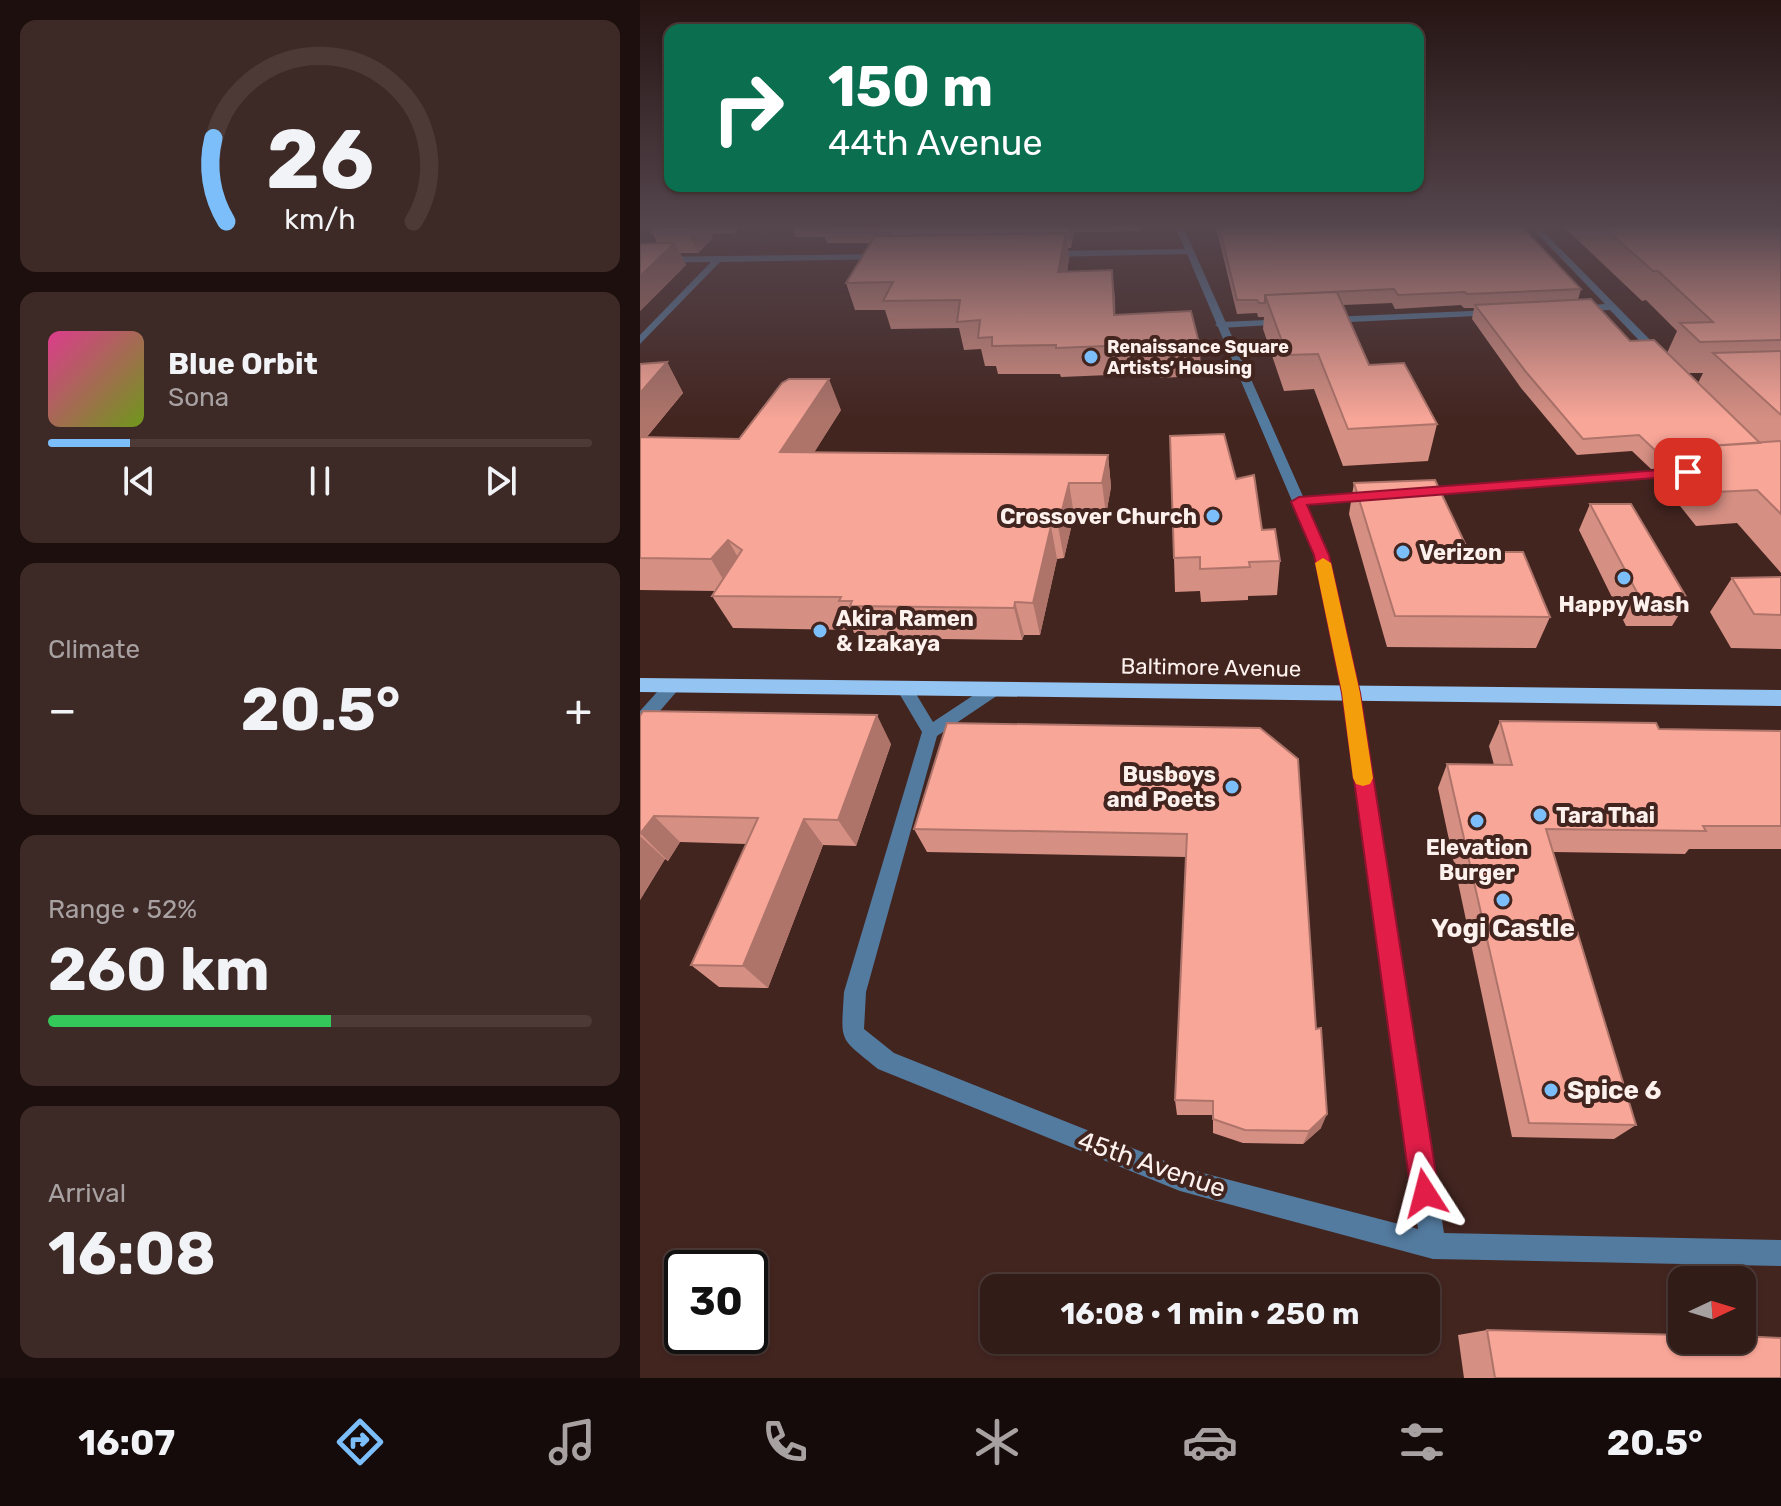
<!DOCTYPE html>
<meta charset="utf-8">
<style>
body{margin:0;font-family:Rubik,sans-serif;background:#3d2925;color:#f1f3f6;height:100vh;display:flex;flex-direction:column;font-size:30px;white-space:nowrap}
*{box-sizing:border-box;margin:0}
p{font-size:26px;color:#a8a1a2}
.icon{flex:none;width:44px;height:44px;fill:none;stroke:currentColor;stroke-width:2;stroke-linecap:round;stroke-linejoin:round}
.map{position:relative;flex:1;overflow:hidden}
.sheet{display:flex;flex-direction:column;gap:20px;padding:20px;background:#1c0f0d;width:640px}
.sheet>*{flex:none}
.guide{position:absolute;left:24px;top:24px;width:760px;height:168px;border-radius:16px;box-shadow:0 2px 6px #0004,0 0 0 2px #4d3a37;background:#0b6e4f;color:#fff;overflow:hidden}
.needle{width:52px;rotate:86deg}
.buttons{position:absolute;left:1028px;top:1266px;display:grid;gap:16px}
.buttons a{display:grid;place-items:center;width:88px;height:88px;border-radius:16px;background:#321c18;box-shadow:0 2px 6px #0004,0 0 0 2px #4d3a37;font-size:40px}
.speed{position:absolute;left:24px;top:1250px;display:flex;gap:16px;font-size:40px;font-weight:700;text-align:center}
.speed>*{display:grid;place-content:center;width:104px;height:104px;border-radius:50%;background:#321c18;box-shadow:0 2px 6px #0004,0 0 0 2px #4d3a37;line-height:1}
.speed .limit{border:4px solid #111;border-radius:12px;background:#fff;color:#111}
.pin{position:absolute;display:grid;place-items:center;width:68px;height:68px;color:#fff;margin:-34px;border-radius:16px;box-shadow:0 4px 12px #0006}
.me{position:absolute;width:88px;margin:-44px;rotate:351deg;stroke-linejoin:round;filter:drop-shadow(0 0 6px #0008)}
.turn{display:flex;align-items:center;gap:28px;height:168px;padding:0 32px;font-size:36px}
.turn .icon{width:104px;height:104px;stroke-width:2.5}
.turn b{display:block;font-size:56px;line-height:68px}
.big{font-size:60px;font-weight:700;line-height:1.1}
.sheet .widget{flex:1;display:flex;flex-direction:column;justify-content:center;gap:12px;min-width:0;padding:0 28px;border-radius:16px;background:#3d2925}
.sheet .dial{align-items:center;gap:0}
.dial svg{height:208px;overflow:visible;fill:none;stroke:#4d3a37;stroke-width:7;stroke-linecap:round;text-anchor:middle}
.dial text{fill:#f1f3f6;stroke:none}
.song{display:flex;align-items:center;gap:24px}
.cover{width:96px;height:96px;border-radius:12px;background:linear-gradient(135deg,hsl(330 70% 55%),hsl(80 70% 35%))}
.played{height:8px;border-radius:4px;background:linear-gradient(90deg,#7cbef9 15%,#4d3a37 15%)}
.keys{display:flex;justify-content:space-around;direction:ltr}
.heat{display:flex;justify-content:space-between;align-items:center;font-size:44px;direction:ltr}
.charge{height:12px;border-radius:6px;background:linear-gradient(90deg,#34c759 52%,#4d3a37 0)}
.trip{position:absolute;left:340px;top:1274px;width:460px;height:80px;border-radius:16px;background:#321c18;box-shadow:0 2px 6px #0004,0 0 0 2px #4d3a37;font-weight:700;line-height:80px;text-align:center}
.tab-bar{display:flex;height:128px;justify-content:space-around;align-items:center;background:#140b0a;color:#a8a1a2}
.tab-bar .icon{width:56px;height:56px}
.tab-bar .active{color:#7cbef9}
.tab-bar b{font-size:36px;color:#f1f3f6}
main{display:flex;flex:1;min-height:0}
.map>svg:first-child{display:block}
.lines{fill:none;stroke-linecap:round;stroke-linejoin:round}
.minor{fill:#537b9f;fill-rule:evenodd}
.tertiary{fill:#537b9f;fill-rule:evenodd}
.primary{fill:#94c4f1;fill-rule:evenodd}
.wall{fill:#d58f83;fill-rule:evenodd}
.shaded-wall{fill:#ae746a}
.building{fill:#f8a698;stroke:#ae746a;stroke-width:2}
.route{fill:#e11d48;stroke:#92132f;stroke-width:2}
.slow{fill:#f59e0b}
.poi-dot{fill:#7cbef9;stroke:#432520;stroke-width:3}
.labels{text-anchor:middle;stroke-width:8;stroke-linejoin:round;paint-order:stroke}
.far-poi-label{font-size:18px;font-weight:bold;fill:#fdf1ee;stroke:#432520;text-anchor:start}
.poi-label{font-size:22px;font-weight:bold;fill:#fdf1ee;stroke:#432520;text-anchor:start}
.street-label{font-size:22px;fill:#fdf1ee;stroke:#432520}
.near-poi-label{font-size:26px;font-weight:bold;fill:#fdf1ee;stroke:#432520}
.near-street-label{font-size:26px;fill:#fdf1ee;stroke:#432520}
</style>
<main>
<section class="sheet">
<div class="widget dial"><svg viewBox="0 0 100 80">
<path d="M14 69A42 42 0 1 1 86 69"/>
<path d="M14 69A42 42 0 0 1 9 37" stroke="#7cbef9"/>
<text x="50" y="56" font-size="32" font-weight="700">26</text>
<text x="50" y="72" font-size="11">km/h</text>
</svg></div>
<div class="widget">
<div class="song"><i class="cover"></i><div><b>Blue Orbit</b><p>Sona</p></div></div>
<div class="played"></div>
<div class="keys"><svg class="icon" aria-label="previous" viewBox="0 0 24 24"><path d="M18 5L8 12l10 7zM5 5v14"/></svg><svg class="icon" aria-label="pause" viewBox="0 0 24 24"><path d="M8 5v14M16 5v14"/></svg><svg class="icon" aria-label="next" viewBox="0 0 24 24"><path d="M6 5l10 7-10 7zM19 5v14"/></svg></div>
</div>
<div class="widget"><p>Climate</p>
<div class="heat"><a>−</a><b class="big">20.5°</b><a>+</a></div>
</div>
<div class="widget"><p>Range · 52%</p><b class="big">260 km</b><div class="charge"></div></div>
<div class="widget"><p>Arrival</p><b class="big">16:08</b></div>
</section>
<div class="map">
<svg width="1141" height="1378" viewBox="0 0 1141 1378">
<rect width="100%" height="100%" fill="#432520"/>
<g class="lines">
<path class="minor" d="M890,226H898L1022,352V356H1014L970,310L934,311V307L937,306L965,304Z
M549,249L553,252L552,254L406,257L402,254L406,251Z
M243,254L246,255V259L80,262L0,344V335L71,262L0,263V257Z
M854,310L859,313L857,315L689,323L684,320L689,317Z
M646,319L651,322L649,324L580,328L575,325L580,322Z
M1044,469L1048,470V476L780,496L774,492L780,488Z
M733,492L737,493V499L659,506L653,502L659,498Z
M32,680L40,686L38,690L6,727L0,728V711L26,682Z
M264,682L270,684L293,722L349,685H361L363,689L361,693L297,736L226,992L224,1029L254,1053L540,1167L778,1229L703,693L705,689H717L719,693L804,1233L1141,1240V1266L793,1259L540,1191L238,1069C198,1036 201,1044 204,992L282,732L256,688Z"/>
<path class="tertiary" d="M535,226H543L689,555L719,693L717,697H705L703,693L675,555Z"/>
<path class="primary" d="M0,678L1141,690V706L0,692Z"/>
</g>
<path class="wall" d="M19,226H100L94,233L71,234L73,238L58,253H40L46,265L0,311V244L17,243L12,232Z
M152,226H500V231L434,232L431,248H428L429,259L427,272L475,297V315L560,347L561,376L518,378L517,373L421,377L420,374H358L356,366H345L341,349L324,350L319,328L251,329L245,310H215L206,283L230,243H187L185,237H156Z
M574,226H881L941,289L938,300L990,341L1027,353L1037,331L1006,300L1002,301L923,226H1141V573L1097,523L1056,526L1021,482L1028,468L1011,469L992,451L937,455L881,388L832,319L834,308H824L821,305L755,309L752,303L703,305L729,365L797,424L788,461L703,466L674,389L644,391L623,329L624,317H618L617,313L597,314L578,235ZM1048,373H1063L1058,383Z
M27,362L43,393L6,438L99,439L201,410L174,452L468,455L471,487L466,515H434L424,558L417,559L400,635H384L382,640L225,638L223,633H214L213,630L93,628L72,596L75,591L0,590V364Z
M596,479L640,561L637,595L608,596V600L561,602L560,591L535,592L534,558Z
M714,483L910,617L896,648L747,647L709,514Z
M950,504L1048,600L1032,626H986L939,530Z
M1141,577V649L1091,648L1070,612L1092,578Z
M0,716L251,744L216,846L183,845L128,988L79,987L51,965L106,844L40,842L28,861L25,859L0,900Z
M860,721L1019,729L1141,731V849H1049L1045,854L913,852L996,1125L974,1139L872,1137L798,788L807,764L854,765L849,746Z
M620,728L681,1128L663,1144L603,1143L573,1133V1115H537L535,1100L546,857L287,852L274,829Z
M847,1330L1141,1378H824L818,1335Z"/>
<path class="shaded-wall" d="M54,226H67L73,238L58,253L48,232Z
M91,226H100L94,233Z
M432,226H434V232L431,248L430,237Z
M426,233L429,259L422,299L418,272Z
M35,243L46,265L0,311V276Z
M472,270L475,297L476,344L474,315Z
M27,362L43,393L0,445V393Z
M189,379L201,410L155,483L140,452Z
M468,455L471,487L466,515L462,483Z
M429,483L434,515L424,558L418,526Z
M411,526L417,559L400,635L393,603Z
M88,540L107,573L90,591L71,559Z
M375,602L384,635L382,640L374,608Z
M237,715L251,744L216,846L198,820Z
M14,816L40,842L28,861L1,834Z
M164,819L183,845L128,988L103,966Z
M0,836L25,859L0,900Z
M687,1114L681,1128L663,1144L669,1131Z"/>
<path class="building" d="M19,226H54L48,232H12Z
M188,226H432L430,237H427L426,233L248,236L250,233L183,232Z
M579,226H881L941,289L827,294L825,292L758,295L754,289L625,295V303H619L617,300H597Z
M962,226H1141V340L1060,342L1040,323L1073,322L1018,271H1013Z
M426,233L418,272L472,270L474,315L551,311L560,347L517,350L516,344L416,348V345L352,346V337L338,338L340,320L317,322L320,300L243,301L253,282L206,283L235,236Z
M35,243L0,276V244Z
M697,292L729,365L764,363L797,424L708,429L678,354L647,355L625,295Z
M951,299L990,341L1014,340L1120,443L1037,448L1036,452L1018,453L999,435L943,439L886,372L835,305Z
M1141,351V415L1073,353Z
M27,362L0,393V364Z
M149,379H189L140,452L468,455L462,483H429L418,526H411L393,603L375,602L374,608L210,606L212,601H199L201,597L72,596L102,550L88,540L71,559L0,558V437L99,439L142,383Z
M584,434L596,479L614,475L622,530L635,529L640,561L609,562L610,567L560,569V557L534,558L530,436Z
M1141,441V514L1117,490L1075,492L1037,448Z
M795,480L829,552H883L910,617L755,616L714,483Z
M950,504H991L1048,600H1001Z
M1141,577V615L1114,614L1092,578Z
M3,711L237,715L198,820L164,819L103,966L51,965L118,818L14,816L0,834V716Z
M860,721L1016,723L1019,729L1141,731V826H1063L1066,831L906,829L996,1125L889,1123L807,764L872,765Z
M307,723L620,728L658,759L676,1029L681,1028L687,1114L669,1131L605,1130L573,1119V1101L535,1100L547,834L274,829Z
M847,1330L1042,1335V1340H1102V1336L1141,1338V1378H855Z"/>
<linearGradient id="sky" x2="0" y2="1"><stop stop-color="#251412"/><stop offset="0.54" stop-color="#55464e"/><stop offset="1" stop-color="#55464e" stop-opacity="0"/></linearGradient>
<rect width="1141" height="419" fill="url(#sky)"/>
<path class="route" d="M1048,468L1053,469V475L667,505L689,555L720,693L799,1193L795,1203L785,1207L775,1203L771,1193L702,693L674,555L651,502L659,497Z"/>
<path class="slow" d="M683,558L691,563L720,693L733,778L730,784L723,786L716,784L713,778L702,693L675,563Z"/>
<g class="poi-dot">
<circle cx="451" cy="357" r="8"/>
<circle cx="573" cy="516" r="8"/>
<circle cx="763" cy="552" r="8"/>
<circle cx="984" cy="578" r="8"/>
<circle cx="180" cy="631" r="8"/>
<circle cx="592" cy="787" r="8"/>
<circle cx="900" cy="815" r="8"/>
<circle cx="837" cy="821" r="8"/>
<circle cx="863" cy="900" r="8"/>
<circle cx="911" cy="1090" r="8"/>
</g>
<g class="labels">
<g class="far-poi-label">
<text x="467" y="353">Renaissance Square<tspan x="467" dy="21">Artists’ Housing</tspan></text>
</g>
<g class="poi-label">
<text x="557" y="524" text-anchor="end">Crossover Church</text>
<text x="779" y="560">Verizon</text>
<text x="984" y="612" text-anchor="middle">Happy Wash</text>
<text x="196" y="626">Akira Ramen<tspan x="196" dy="25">&amp; Izakaya</tspan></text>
<text x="576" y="782" text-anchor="end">Busboys<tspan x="576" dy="25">and Poets</tspan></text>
<text x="916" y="823">Tara Thai</text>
<text x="837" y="855" text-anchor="middle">Elevation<tspan x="837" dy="25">Burger</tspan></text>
</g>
<g class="street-label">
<text transform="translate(571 667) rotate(1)" y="8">Baltimore Avenue</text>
</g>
<g class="near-poi-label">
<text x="863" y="937">Yogi Castle</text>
<text x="927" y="1099" text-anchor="start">Spice 6</text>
</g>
<g class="near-street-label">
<text transform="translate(512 1164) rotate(19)" y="9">45th Avenue</text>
</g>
</g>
</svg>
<div class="buttons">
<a><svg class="needle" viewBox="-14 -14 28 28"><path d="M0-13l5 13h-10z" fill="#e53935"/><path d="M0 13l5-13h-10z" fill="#a8a1a2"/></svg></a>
</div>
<div class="speed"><div class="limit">30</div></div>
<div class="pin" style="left:1048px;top:472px;background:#d93025"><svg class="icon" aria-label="arrive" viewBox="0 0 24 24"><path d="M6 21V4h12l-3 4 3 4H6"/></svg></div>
<svg class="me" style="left:785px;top:1193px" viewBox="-20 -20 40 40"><path d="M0-17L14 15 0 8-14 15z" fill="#e11d48" stroke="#fff" stroke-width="4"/></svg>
<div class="trip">16:08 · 1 min · 250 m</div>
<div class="guide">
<div class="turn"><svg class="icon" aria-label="right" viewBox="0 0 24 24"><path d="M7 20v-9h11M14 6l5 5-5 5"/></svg><div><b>150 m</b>44th Avenue</div></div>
</div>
</div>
</main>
<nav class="tab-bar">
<b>16:07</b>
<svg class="icon active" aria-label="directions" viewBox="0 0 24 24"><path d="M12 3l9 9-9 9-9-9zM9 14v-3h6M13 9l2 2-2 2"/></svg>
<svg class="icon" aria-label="music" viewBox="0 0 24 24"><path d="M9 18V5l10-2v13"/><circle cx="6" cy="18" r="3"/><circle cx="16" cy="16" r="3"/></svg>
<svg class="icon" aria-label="phone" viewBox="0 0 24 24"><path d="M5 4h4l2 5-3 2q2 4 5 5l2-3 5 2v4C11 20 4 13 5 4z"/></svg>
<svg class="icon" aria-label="climate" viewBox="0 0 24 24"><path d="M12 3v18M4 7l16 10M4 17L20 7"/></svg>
<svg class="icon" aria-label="car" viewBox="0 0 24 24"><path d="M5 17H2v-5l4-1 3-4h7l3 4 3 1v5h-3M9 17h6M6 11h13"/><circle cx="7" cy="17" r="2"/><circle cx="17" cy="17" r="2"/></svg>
<svg class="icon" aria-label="filters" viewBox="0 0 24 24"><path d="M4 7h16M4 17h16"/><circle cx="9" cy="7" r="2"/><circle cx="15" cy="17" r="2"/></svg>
<b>20.5°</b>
</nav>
